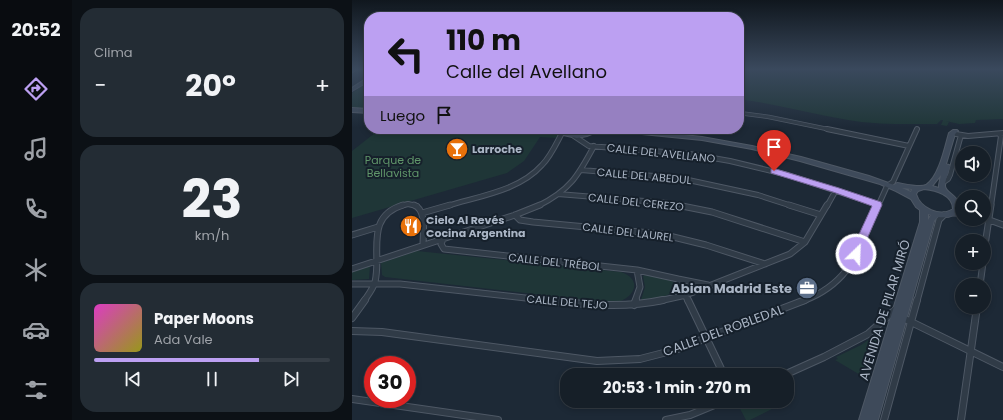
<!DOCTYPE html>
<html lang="es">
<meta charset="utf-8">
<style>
body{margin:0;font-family:Poppins,sans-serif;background:#232c34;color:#f1f3f6;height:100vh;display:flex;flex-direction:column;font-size:15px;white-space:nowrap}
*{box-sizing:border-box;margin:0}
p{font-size:13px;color:#9ea2a8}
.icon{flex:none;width:22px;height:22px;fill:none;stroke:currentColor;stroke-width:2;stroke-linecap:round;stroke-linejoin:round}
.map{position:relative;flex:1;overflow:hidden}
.drawer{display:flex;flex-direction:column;gap:8px;padding:8px;background:#0c1116;width:280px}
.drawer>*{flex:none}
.banner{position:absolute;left:12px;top:12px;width:380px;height:122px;border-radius:16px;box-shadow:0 2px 6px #0003,0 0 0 1px #353d45;background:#bca0f2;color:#111;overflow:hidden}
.buttons{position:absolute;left:603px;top:146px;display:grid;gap:8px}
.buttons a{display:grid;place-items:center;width:36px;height:36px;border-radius:50%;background:#161f28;box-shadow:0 2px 6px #0003,0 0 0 1px #353d45;font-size:20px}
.speed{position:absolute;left:12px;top:356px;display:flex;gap:8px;font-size:20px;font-weight:700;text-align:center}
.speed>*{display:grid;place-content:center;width:52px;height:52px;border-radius:50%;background:#161f28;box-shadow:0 2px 6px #0003,0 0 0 1px #353d45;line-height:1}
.speed .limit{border:6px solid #d22;background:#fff;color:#111}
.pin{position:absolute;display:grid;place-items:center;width:34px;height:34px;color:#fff;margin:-41px -17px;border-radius:50% 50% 50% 0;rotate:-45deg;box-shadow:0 0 4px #0007}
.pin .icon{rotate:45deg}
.me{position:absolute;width:44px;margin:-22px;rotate:24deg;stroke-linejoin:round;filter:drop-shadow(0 0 3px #0008)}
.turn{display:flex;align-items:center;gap:14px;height:84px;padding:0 16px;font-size:18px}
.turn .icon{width:52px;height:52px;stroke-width:2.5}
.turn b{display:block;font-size:28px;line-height:34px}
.then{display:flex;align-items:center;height:38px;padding:0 16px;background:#0003;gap:8px;font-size:15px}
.big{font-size:30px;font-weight:700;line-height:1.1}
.drawer .card{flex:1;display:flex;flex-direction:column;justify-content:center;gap:6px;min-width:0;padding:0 14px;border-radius:16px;background:#232c34}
.drawer .dial{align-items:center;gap:0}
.dial b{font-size:52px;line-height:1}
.song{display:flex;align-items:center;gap:12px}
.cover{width:48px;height:48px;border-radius:6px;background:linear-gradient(135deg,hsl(310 70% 55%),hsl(60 70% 35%))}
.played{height:4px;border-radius:2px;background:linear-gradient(90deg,#bca0f2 70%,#353d45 70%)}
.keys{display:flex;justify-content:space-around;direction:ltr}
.heat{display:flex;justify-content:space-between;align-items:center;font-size:22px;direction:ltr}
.trip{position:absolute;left:208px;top:368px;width:234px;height:40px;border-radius:16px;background:#161f28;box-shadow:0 2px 6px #0003,0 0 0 1px #353d45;font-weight:700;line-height:40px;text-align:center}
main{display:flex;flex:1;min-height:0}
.menu{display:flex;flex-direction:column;width:72px;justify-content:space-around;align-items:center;background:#090c10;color:#9ea2a8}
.menu .icon{width:28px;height:28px}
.menu .active{color:#bca0f2}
.menu b{font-size:18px;color:#f1f3f6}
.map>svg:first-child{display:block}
.green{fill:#1f3637}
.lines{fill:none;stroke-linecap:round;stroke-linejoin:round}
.street-far3-casing{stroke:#4e5865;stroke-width:4.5}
.street-far2-casing{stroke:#4e5865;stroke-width:6}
.street-far1-casing{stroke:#4e5865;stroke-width:7}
.street-casing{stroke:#4e5865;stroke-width:8}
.secondary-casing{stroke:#4e5865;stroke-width:2}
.street-far3{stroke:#303b47;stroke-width:3}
.street-far2{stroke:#303b47;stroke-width:4}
.street-far1{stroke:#303b47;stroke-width:5}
.street{stroke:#303b47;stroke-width:6}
.secondary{fill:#3e4a5a;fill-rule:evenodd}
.route{fill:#bca0f2;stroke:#7a689d}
.labels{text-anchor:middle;stroke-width:4;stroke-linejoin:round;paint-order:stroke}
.poi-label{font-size:11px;font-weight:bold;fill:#aab5c5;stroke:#16202b;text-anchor:start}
.street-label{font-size:11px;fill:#aab5c5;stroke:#16202b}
.park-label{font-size:11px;fill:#60966a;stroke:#16202b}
.near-poi-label{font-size:13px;font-weight:bold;fill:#aab5c5;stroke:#16202b;text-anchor:end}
.near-street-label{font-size:13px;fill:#aab5c5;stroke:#16202b}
</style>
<main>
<nav class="menu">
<b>20:52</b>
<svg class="icon active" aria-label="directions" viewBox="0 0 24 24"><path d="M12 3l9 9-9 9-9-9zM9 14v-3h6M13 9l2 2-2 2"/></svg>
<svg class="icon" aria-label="music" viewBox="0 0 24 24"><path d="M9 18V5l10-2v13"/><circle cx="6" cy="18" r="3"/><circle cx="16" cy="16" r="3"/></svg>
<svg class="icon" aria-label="phone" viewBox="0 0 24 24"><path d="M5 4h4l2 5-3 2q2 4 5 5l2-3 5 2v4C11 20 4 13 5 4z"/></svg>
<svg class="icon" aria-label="climate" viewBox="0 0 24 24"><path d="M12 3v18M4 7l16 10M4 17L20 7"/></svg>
<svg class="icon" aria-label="car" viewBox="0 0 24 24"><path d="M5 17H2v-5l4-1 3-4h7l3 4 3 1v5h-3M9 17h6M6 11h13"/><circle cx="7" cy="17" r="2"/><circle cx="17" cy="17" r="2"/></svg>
<svg class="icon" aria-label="filters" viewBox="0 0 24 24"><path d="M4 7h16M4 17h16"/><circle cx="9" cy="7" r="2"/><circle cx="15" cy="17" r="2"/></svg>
</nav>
<section class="drawer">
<div class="card"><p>Clima</p>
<div class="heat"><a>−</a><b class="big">20°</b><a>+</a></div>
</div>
<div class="card dial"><b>23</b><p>km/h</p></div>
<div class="card">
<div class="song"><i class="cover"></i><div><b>Paper Moons</b><p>Ada Vale</p></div></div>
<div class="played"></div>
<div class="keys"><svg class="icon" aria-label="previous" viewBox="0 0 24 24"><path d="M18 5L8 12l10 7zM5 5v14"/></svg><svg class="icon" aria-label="pause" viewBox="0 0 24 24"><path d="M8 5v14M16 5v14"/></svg><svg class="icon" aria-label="next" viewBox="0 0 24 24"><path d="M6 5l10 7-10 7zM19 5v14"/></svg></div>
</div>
</section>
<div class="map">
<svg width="651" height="420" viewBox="0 0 651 420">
<rect width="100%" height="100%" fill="#1d2936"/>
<path class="green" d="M387,69H651V119L624,120L623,123L607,124L594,121L597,122L595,126L589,125L591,120H589L585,124C555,124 525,125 496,120C459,114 424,104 387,99Z
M17,85V109L0,108V93L10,86Z
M28,129H206L208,134L205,138L188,137L172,161L155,173L0,218V151Z
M65,251L269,272C292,280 282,299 262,303L33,277L30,275L29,263Z
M18,266L17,279L0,280V272Z
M293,275L317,279L322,283L323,289C318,297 298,301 289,300L293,287L291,276Z
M531,330L515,379L483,360L486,359L484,357L509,345Z
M394,401H418L422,408L398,420H394L386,405Z"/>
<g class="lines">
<g class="street-far3-casing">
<path id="street-far3" d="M0,71L3,69
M387,113L417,117L480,130"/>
</g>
<g class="street-far2-casing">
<path id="street-far2" d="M475,129L557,146
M604,134L616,136L651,133
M222,136L237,146L338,154L378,161L436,175L526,205
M229,170L327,178L406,195L440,206
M590,183L596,179L598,175L609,135
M206,194L317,203L330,206
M48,206L56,204L65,206
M95,206C127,196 167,191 190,165C199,156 205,142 211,131
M186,206C218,190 226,176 242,146
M475,206L484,190
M526,206L535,186L541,182L565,129
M639,206L649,136L647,134"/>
</g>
<g class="street-far1-casing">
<path id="street-far1" d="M62,205C75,210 71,233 71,245
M325,205L360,212L453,242
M437,205L469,215
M70,213L98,205
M602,213H610
M163,215L168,220L181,222L309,234L354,245L413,264
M632,218L651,225
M0,235L26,227
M91,239L89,244L92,249L285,270L326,279L336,301
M632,252L639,205
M0,269L163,215L188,205
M326,279L356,285
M0,284H48L200,301
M628,285L631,263
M12,301C16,295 21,289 23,282C30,253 12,217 51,205
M283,301L288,287L285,270
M307,301L334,295L438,254L453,242L475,205
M451,301C501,282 506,249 526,205
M565,301L587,220L592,215"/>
</g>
<g class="street-casing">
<path id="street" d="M191,300C233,304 269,309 311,300
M336,300L372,375
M282,305L284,300
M0,318L13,300
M551,318L651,367
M0,331L30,332L245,361L288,359L323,350L453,300
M432,375L472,357L516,334L544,309
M0,399L146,420
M314,420L338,415L372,401
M532,420L565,300
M609,420L625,307"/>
</g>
<g class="secondary-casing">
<path id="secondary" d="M15,78H17V81L0,91V88Z
M0,108L17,109V113L0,112Z
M208,129H214L215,133L229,134L240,129H277L350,137L400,146L449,157L517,176L542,185L545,183C552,184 568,188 574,185C587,177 593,147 597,133L601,130H605L606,131L603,134L594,164L597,165L598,166C597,172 593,180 593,186C594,194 608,195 608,210C603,217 595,218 586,217L582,221L526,420H507L568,222V210L564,207L559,199L544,191L528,184L448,161L400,149L350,140L270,132L242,133L235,136L225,138L211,135ZM589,175L587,185V188L580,186ZM550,188L560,189L559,192ZM572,189C584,190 601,195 601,209C588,218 568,208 564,194L566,191ZM576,214L579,215L576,220Z"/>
</g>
<use href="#street-far3" class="street-far3"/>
<use href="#street-far2" class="street-far2"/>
<use href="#street-far1" class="street-far1"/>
<use href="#street" class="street"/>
<use href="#secondary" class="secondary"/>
</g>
<linearGradient id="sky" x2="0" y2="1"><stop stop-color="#10171e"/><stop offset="0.54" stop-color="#3a495d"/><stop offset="1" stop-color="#3a495d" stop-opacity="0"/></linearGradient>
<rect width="651" height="128" fill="url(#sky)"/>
<path class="route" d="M419,169H424L487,188L529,202L530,205L507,257H500L498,254L520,206L481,192L419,173Z"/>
<defs>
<g id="bar-disc" transform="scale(1.15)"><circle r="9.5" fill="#e8710a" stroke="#16202b"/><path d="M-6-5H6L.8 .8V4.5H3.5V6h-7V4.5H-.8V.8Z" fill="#fff"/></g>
<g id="restaurant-disc" transform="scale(1.15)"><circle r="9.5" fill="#e8710a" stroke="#16202b"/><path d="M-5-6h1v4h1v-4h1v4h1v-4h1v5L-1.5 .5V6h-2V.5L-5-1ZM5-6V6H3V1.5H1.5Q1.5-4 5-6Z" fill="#fff"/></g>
<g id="office-disc" transform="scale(1.15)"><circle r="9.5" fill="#5c6f8a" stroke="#16202b"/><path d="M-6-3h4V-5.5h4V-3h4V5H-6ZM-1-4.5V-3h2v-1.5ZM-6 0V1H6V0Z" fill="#fff"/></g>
</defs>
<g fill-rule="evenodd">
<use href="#bar-disc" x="105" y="149"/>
<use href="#restaurant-disc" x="59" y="226"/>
<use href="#office-disc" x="455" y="288"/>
</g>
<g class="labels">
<g class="poi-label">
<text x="120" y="153">Larroche</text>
<text x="74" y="224">Cielo Al Revés<tspan x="74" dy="13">Cocina Argentina</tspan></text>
</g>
<g class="street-label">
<text transform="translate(309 153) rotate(6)" y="4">CALLE DEL AVELLANO</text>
<text transform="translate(292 176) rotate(5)" y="4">CALLE DEL ABEDUL</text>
<text transform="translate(284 202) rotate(6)" y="4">CALLE DEL CEREZO</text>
<text transform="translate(276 232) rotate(7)" y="4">CALLE DEL LAUREL</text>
<text transform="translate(203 262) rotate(6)" y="4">CALLE DEL TRÉBOL</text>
<text transform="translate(215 302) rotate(5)" y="4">CALLE DEL TEJO</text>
</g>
<g class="park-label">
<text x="41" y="164">Parque de<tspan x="41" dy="13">Bellavista</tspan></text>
</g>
<g class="near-poi-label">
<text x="440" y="293">Abian Madrid Este</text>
</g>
<g class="near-street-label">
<text transform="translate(532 310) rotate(-73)" y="5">AVENIDA DE PILAR MIRÓ</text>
<text transform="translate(371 330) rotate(-20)" y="5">CALLE DEL ROBLEDAL</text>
</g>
</g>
</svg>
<div class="buttons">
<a><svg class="icon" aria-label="sound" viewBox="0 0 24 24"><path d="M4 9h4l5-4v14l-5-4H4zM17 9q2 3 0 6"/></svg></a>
<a><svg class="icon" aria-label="search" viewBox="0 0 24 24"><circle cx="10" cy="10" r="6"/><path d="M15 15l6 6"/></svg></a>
<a>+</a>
<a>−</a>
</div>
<div class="speed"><div class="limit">30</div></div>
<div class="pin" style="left:422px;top:171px;background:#d93025"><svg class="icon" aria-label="arrive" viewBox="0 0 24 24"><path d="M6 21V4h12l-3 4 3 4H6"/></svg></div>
<svg class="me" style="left:504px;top:254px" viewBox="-20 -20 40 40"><circle r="17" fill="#bca0f2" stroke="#fff" stroke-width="3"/><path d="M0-11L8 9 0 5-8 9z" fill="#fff"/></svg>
<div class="trip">20:53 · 1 min · 270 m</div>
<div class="banner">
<div class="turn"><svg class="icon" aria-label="left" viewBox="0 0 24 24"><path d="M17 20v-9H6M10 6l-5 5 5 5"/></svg><div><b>110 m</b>Calle del Avellano</div></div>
<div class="then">Luego<svg class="icon" aria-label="arrive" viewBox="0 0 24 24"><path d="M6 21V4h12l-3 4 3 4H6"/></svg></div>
</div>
</div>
</main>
